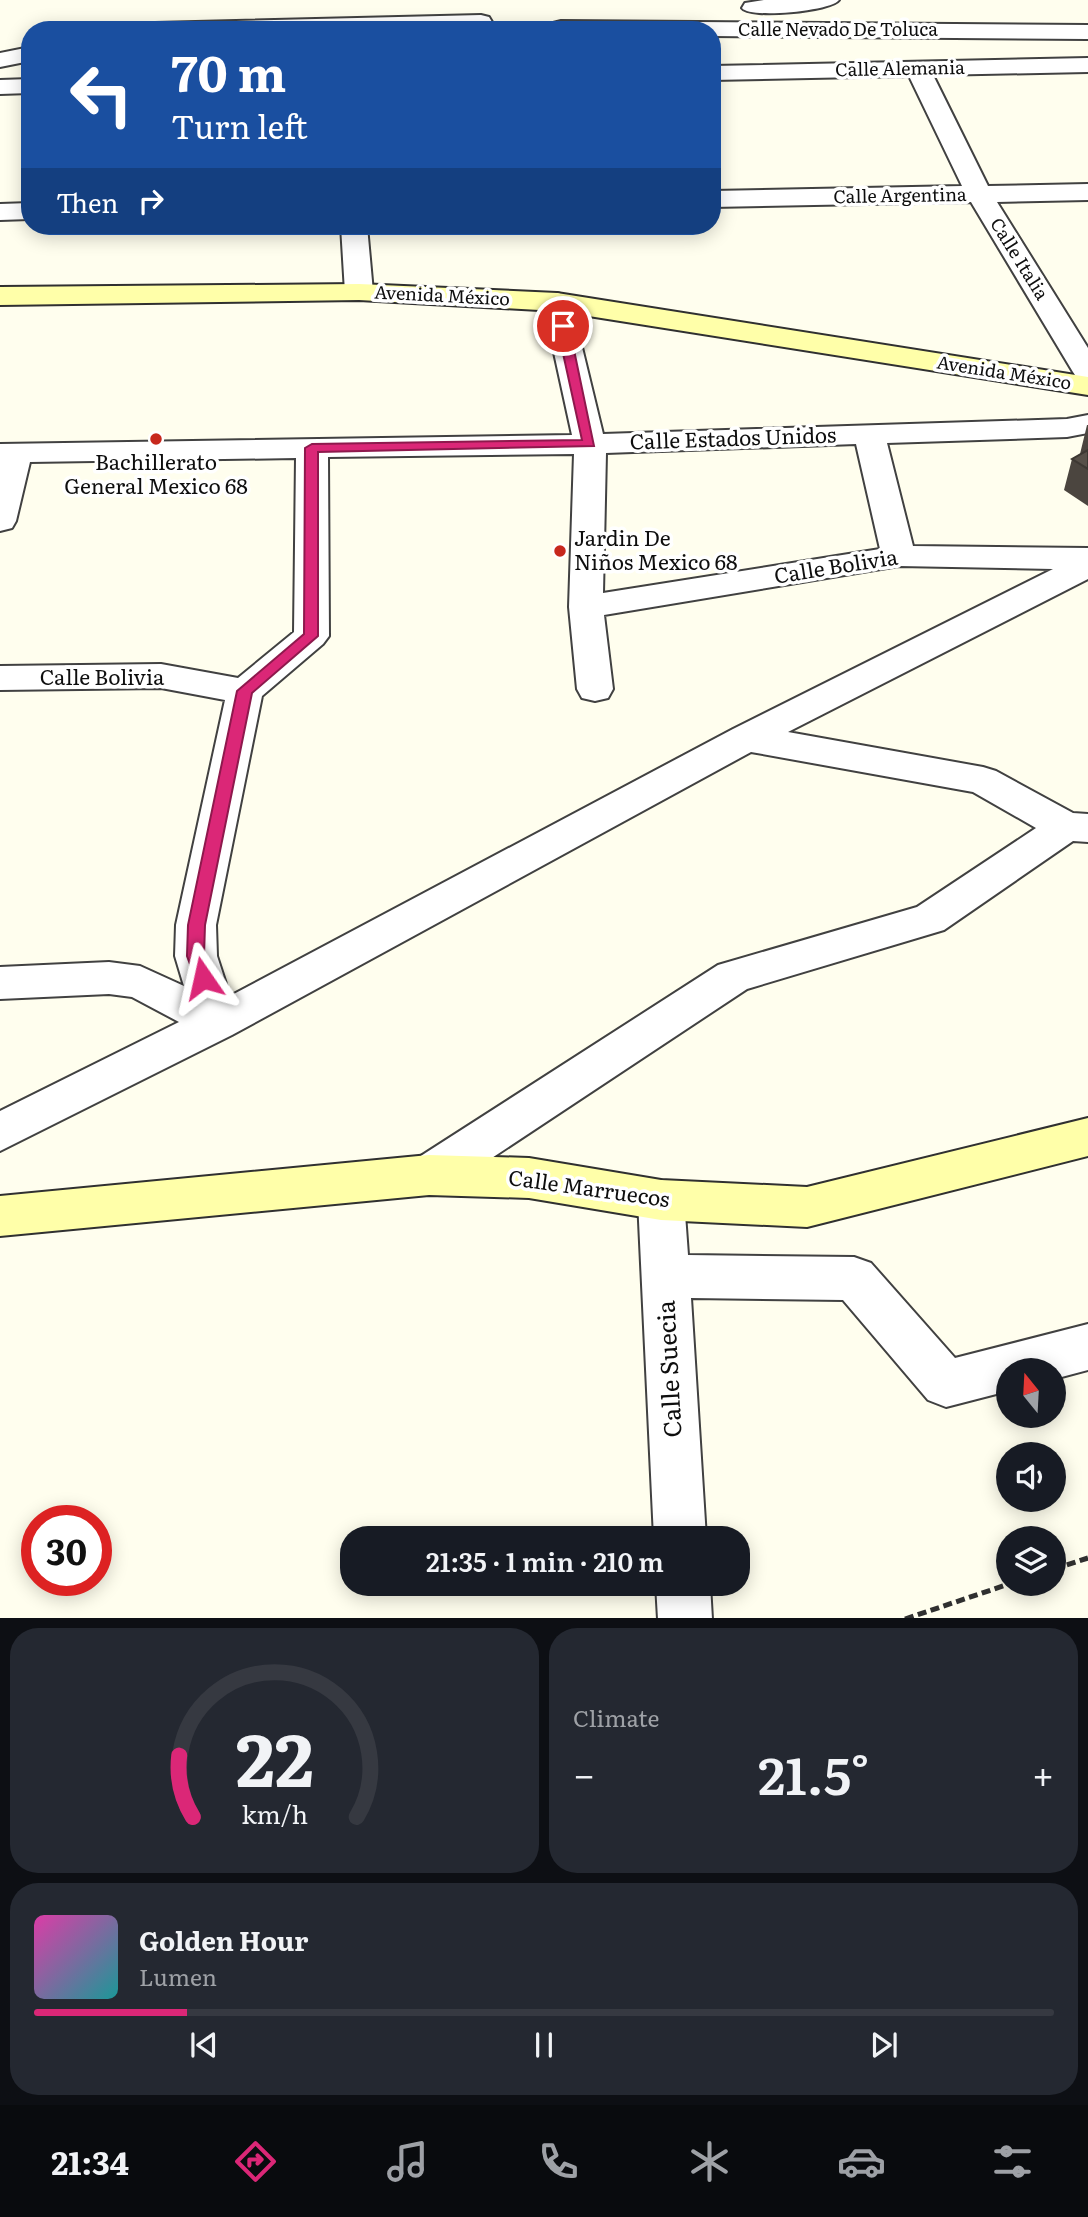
<!DOCTYPE html>
<meta charset="utf-8">
<style>
body{margin:0;font-family:Literata,serif;background:#242831;color:#f1f3f6;height:100vh;display:flex;flex-direction:column;font-size:26px;white-space:nowrap}
*{box-sizing:border-box;margin:0}
p{font-size:23px;color:#9ea1a6}
.icon{flex:none;width:38px;height:38px;fill:none;stroke:currentColor;stroke-width:2;stroke-linecap:round;stroke-linejoin:round}
.map{position:relative;height:1618px;overflow:hidden}
.panel{display:flex;flex-direction:column;gap:10px;padding:10px;background:#0d0f14;flex:1}
.panel>*{flex:none}
.guide{position:absolute;left:21px;top:21px;width:700px;height:214px;border-radius:28px;box-shadow:0 4px 18px #0003;background:#1a4fa0;color:#fff;overflow:hidden}
.needle{width:46px;rotate:342deg}
.tools{position:absolute;left:996px;top:1358px;display:grid;gap:14px}
.tools a{display:grid;place-items:center;width:70px;height:70px;border-radius:50%;background:#171b24;box-shadow:0 4px 18px #0003;font-size:35px}
.speed{position:absolute;left:21px;top:1505px;display:flex;gap:14px;font-size:35px;font-weight:700;text-align:center}
.speed>*{display:grid;place-content:center;width:91px;height:91px;border-radius:50%;background:#171b24;box-shadow:0 4px 18px #0003;line-height:1}
.speed .limit{border:10px solid #d22;background:#fff;color:#111}
.pin{position:absolute;display:grid;place-items:center;width:60px;height:60px;color:#fff;margin:-30px;border:4px solid #fff;border-radius:50%;box-shadow:0 2px 7px #0007}
.me{position:absolute;width:77px;margin:-38px;rotate:349deg;stroke-linejoin:round;filter:drop-shadow(0 0 5px #0008)}
.turn{display:flex;align-items:center;gap:24px;height:147px;padding:0 35px;font-size:32px}
.turn .icon{width:91px;height:91px;stroke-width:2.5}
.turn b{display:block;font-size:49px;line-height:60px}
.then{display:flex;align-items:center;height:66px;padding:0 35px;background:#0003;gap:14px;font-size:26px}
.big{font-size:52px;font-weight:600;line-height:1.1}
.panel .card{flex:1;display:flex;flex-direction:column;justify-content:center;gap:10px;min-width:0;padding:0 24px;border-radius:28px;background:#242831}
.panel .dial{align-items:center;gap:0}
.dial svg{height:182px;overflow:visible;fill:none;stroke:#363941;stroke-width:7;stroke-linecap:round;text-anchor:middle}
.dial text{fill:#f1f3f6;stroke:none}
.song{display:flex;align-items:center;gap:21px}
.cover{width:84px;height:84px;border-radius:10px;background:linear-gradient(135deg,hsl(320 70% 55%),hsl(180 70% 35%))}
.played{height:7px;border-radius:4px;background:linear-gradient(90deg,#db2777 15%,#363941 15%)}
.keys{display:flex;justify-content:space-around;direction:ltr}
.heat{display:flex;justify-content:space-between;align-items:center;font-size:38px;direction:ltr}
.panel .tiles{flex:1;display:grid;gap:10px;grid-template-columns:1fr 1fr}
.card:last-child{grid-column:span 2}
.trip{position:absolute;left:340px;top:1526px;width:410px;height:70px;border-radius:28px;background:#171b24;box-shadow:0 4px 18px #0003;font-weight:600;line-height:70px;text-align:center}
.tab-bar{display:flex;height:112px;justify-content:space-around;align-items:center;background:#090b0e;color:#9ea1a6}
.tab-bar .icon{width:49px;height:49px}
.tab-bar .selected{color:#db2777}
.tab-bar b{font-size:32px;color:#f1f3f6}
.map>svg:first-child{display:block}
.lines{fill:none;stroke-linecap:round;stroke-linejoin:round}
.street-casing{stroke:#414141;stroke-width:4}
.secondary-casing{stroke:#303030;stroke-width:4}
.path{stroke:#303030;stroke-width:5;stroke-dasharray:9 4.5;stroke-linecap:butt}
.street{fill:#fff;fill-rule:evenodd}
.secondary{fill:#ffffa9;fill-rule:evenodd}
.wall{fill:#4b453f}
.building{fill:#575049;stroke:#3d3833;stroke-width:2}
.route{fill:#db2777;stroke:#8e194d;stroke-width:2}
.poi-dot{fill:#c7281d;stroke:#fff;stroke-width:2.5}
.labels{text-anchor:middle;stroke-width:7;stroke-linejoin:round;paint-order:stroke}
.far-street-label{font-size:18px;fill:#0e0e0e;stroke:#fff}
.street-label{font-size:21px;fill:#0e0e0e;stroke:#fff}
.poi-label{font-size:21px;fill:#0e0e0e;stroke:#fff}
.near-street-label{font-size:24px;fill:#0e0e0e;stroke:#fff}
</style>
<div class="map">
<svg width="1088" height="1619" viewBox="0 0 1088 1619">
<rect width="100%" height="100%" fill="#fffeee"/>
<g class="lines">
<g class="street-casing">
<path id="street" d="M764,0H839C832,11 749,19 742,8L745,3Z
M481,15L489,17L492,22L489,27L446,30H144L155,23Z
M561,21L1088,25V39L712,36V30H551L553,23Z
M30,47V61L0,67V53Z
M1088,58V72L933,75L988,186L1088,184V200L997,202L1088,348V381L1077,378L1073,372L971,202L712,207V191L962,186L909,76L712,80V66Z
M30,79V93L0,94V80Z
M30,203V219L0,220V204Z
M341,226H367L373,292L369,298L359,300L349,298L345,292Z
M557,293L567,296L571,302L603,434L1067,419L1088,415V433L1067,437L887,443L913,546L1088,548V579L788,732L983,767L996,771L1073,813L1088,814V842L1073,841L944,930L747,989L445,1189L429,1195L413,1189L406,1175L413,1161L718,965L917,907L1036,828L973,792L751,752L232,1035L0,1151V1111L179,1022L132,997L109,994L0,999V967L109,962L140,966L184,986L175,956L176,925L225,700L161,688L0,690V666L161,664L238,678L294,632L296,458L30,462L16,521L12,528L0,531V444L572,435L543,302L547,296ZM856,444L880,549L603,593L606,453ZM574,454L569,607L577,689L582,698L595,701L608,698L613,689L604,615L899,566L1053,569L733,729L230,996L217,956L216,925L262,696L323,644L329,636L328,457Z
M661,1180L677,1186L684,1200L688,1255L854,1257L871,1263L955,1358L1088,1324V1370L1054,1379V1370H1008V1391L946,1407L928,1400L843,1300L691,1298L706,1538H654L638,1200L645,1186Z
M656,1584H710L712,1619H658Z"/>
</g>
<g class="secondary-casing">
<path id="secondary" d="M359,284L557,293L1088,377V395L557,311L359,300L0,305V287Z
M1088,1118V1156L807,1227L661,1220L529,1198L429,1195L0,1236V1196L429,1155L529,1158L661,1180L807,1187Z"/>
</g>
<path class="path" d="M1054,1569L1088,1558
M905,1619L1009,1584"/>
<use href="#street" class="street"/>
<use href="#secondary" class="secondary"/>
</g>
<path class="wall" d="M1087,425H1088V506L1064,490L1072,459L1080,454Z"/>
<path class="building" d="M1088,450V469L1072,459Z"/>
<path class="route" d="M563,322L569,326L594,446L318,452V636L252,693L205,925L204,956L211,978L203,985L197,983L187,956L188,925L237,691L304,634L305,448L312,444L582,440L557,326Z"/>
<g class="poi-dot">
<circle cx="156" cy="439" r="7"/>
<circle cx="560" cy="551" r="7"/>
</g>
<g class="labels">
<g class="far-street-label">
<text x="838" y="36">Calle Nevado De Toluca</text>
<text transform="translate(900 69) rotate(-1)" y="6">Calle Alemania</text>
<text transform="translate(900 196) rotate(-1)" y="6">Calle Argentina</text>
<text transform="translate(1019 259) rotate(58)" y="6">Calle Italia</text>
<text transform="translate(442 296) rotate(3)" y="6">Avenida México</text>
<text transform="translate(1004 373) rotate(9)" y="6">Avenida México</text>
</g>
<g class="street-label">
<text transform="translate(733 439) rotate(-2)" y="7">Calle Estados Unidos</text>
<text transform="translate(836 567) rotate(-9)" y="7">Calle Bolivia</text>
<text x="102" y="685">Calle Bolivia</text>
<text transform="translate(589 1189) rotate(8)" y="7">Calle Marruecos</text>
</g>
<g class="poi-label">
<text x="156" y="470">Bachillerato<tspan x="156" dy="24">General Mexico 68</tspan></text>
<text x="574" y="546" text-anchor="start">Jardin De<tspan x="574" dy="24">Niños Mexico 68</tspan></text>
</g>
<g class="near-street-label">
<text transform="translate(670 1369) rotate(-93)" y="8">Calle Suecia</text>
</g>
</g>
</svg>
<div class="tools">
<a><svg class="needle" viewBox="-14 -14 28 28"><path d="M0-13l5 13h-10z" fill="#e53935"/><path d="M0 13l5-13h-10z" fill="#9ea1a6"/></svg></a>
<a><svg class="icon" aria-label="sound" viewBox="0 0 24 24"><path d="M4 9h4l5-4v14l-5-4H4zM17 9q2 3 0 6"/></svg></a>
<a><svg class="icon" aria-label="layers" viewBox="0 0 24 24"><path d="M12 4l9 5-9 5-9-5zM3 14l9 5 9-5"/></svg></a>
</div>
<div class="speed"><div class="limit">30</div></div>
<div class="pin" style="left:563px;top:326px;background:#d93025"><svg class="icon" aria-label="arrive" viewBox="0 0 24 24"><path d="M6 21V4h12l-3 4 3 4H6"/></svg></div>
<svg class="me" style="left:203px;top:978px" viewBox="-20 -20 40 40"><path d="M0-17L14 15 0 8-14 15z" fill="#db2777" stroke="#fff" stroke-width="4"/></svg>
<div class="trip">21:35 · 1 min · 210 m</div>
<div class="guide">
<div class="turn"><svg class="icon" aria-label="left" viewBox="0 0 24 24"><path d="M17 20v-9H6M10 6l-5 5 5 5"/></svg><div><b>70 m</b>Turn left</div></div>
<div class="then">Then<svg class="icon" aria-label="right" viewBox="0 0 24 24"><path d="M7 20v-9h11M14 6l5 5-5 5"/></svg></div>
</div>
</div>
<section class="panel">
<div class="tiles">
<div class="card dial"><svg viewBox="0 0 100 80">
<path d="M14 69A42 42 0 1 1 86 69"/>
<path d="M14 69A42 42 0 0 1 8 42" stroke="#db2777"/>
<text x="50" y="56" font-size="32" font-weight="700">22</text>
<text x="50" y="72" font-size="11">km/h</text>
</svg></div>
<div class="card"><p>Climate</p>
<div class="heat"><a>−</a><b class="big">21.5°</b><a>+</a></div>
</div>
<div class="card">
<div class="song"><i class="cover"></i><div><b>Golden Hour</b><p>Lumen</p></div></div>
<div class="played"></div>
<div class="keys"><svg class="icon" aria-label="previous" viewBox="0 0 24 24"><path d="M18 5L8 12l10 7zM5 5v14"/></svg><svg class="icon" aria-label="pause" viewBox="0 0 24 24"><path d="M8 5v14M16 5v14"/></svg><svg class="icon" aria-label="next" viewBox="0 0 24 24"><path d="M6 5l10 7-10 7zM19 5v14"/></svg></div>
</div>
</div>
</section>
<nav class="tab-bar">
<b>21:34</b>
<svg class="icon selected" aria-label="directions" viewBox="0 0 24 24"><path d="M12 3l9 9-9 9-9-9zM9 14v-3h6M13 9l2 2-2 2"/></svg>
<svg class="icon" aria-label="music" viewBox="0 0 24 24"><path d="M9 18V5l10-2v13"/><circle cx="6" cy="18" r="3"/><circle cx="16" cy="16" r="3"/></svg>
<svg class="icon" aria-label="phone" viewBox="0 0 24 24"><path d="M5 4h4l2 5-3 2q2 4 5 5l2-3 5 2v4C11 20 4 13 5 4z"/></svg>
<svg class="icon" aria-label="climate" viewBox="0 0 24 24"><path d="M12 3v18M4 7l16 10M4 17L20 7"/></svg>
<svg class="icon" aria-label="car" viewBox="0 0 24 24"><path d="M5 17H2v-5l4-1 3-4h7l3 4 3 1v5h-3M9 17h6M6 11h13"/><circle cx="7" cy="17" r="2"/><circle cx="17" cy="17" r="2"/></svg>
<svg class="icon" aria-label="filters" viewBox="0 0 24 24"><path d="M4 7h16M4 17h16"/><circle cx="9" cy="7" r="2"/><circle cx="15" cy="17" r="2"/></svg>
</nav>
